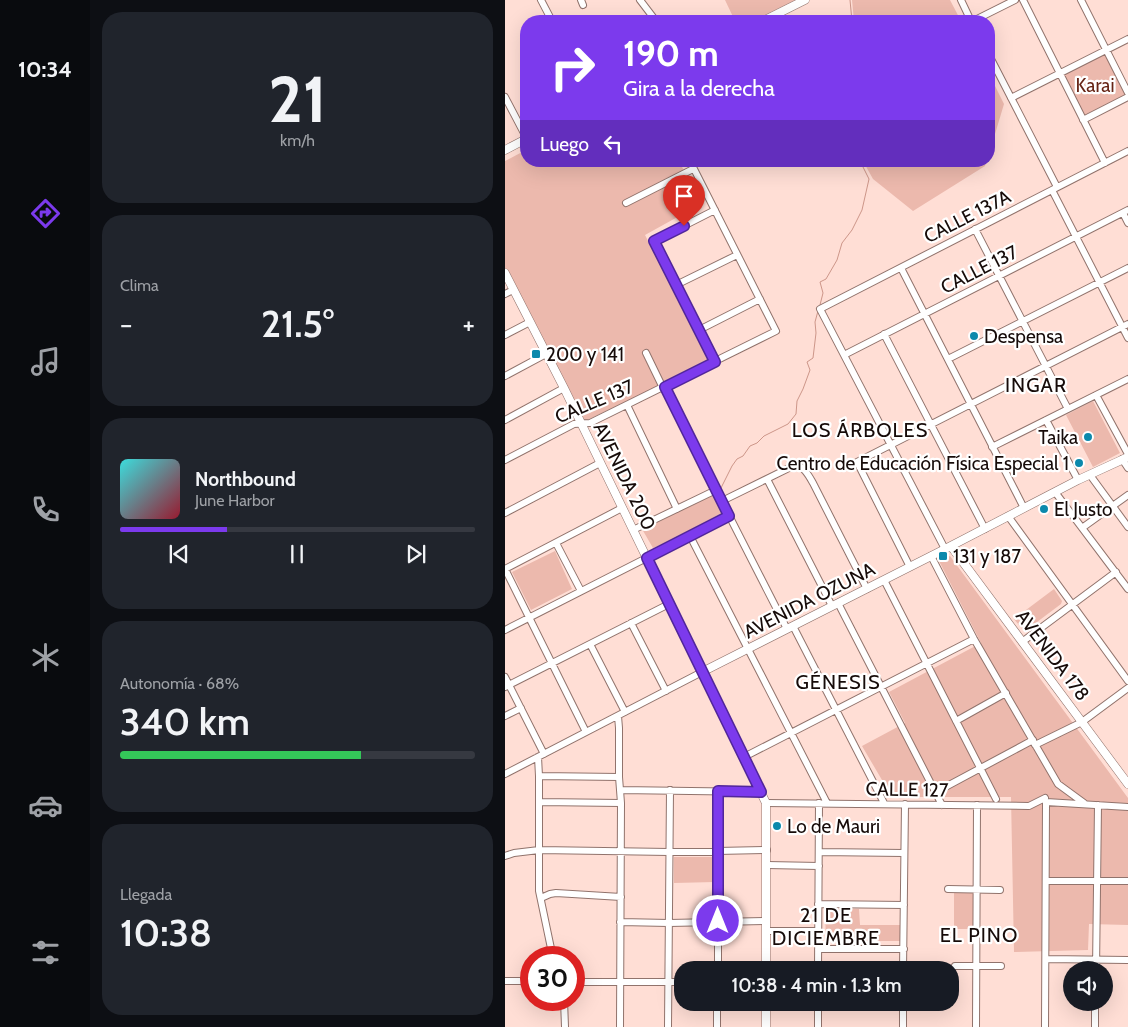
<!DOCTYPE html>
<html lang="es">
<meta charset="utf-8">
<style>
body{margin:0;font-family:Cabin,sans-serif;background:#20242c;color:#f1f3f6;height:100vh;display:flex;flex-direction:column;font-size:19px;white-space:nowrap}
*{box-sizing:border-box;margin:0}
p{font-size:16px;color:#9ea1a6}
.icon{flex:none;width:28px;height:28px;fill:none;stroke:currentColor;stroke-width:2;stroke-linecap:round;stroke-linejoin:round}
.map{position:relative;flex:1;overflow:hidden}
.drawer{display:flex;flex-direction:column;gap:12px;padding:12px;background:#0d0f14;width:415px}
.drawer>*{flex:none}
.guide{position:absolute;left:15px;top:15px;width:475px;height:152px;border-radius:20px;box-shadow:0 5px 20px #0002;background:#7c3aed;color:#fff;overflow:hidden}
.fabs{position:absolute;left:558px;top:961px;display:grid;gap:10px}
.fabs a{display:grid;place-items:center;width:50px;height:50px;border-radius:50%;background:#171b24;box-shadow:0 5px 20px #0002;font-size:25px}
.speed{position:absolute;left:15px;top:946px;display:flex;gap:10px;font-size:25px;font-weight:700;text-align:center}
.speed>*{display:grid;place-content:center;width:65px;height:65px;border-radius:50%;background:#171b24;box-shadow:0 5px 20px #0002;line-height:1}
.speed .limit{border:8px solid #d22;background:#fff;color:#111}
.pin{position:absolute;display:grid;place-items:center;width:42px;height:42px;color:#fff;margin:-51px -21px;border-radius:50% 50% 50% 0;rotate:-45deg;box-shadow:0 0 5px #0007}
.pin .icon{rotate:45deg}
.me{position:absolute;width:55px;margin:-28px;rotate:0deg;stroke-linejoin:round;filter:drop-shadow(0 0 4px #0008)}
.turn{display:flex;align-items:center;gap:18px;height:105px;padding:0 20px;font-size:22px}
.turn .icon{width:65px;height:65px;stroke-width:2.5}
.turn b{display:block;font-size:35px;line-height:42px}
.then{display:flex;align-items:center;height:48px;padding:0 20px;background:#0003;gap:10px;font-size:19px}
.big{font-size:38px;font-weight:600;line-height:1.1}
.drawer .widget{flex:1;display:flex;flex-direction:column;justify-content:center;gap:8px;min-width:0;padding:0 18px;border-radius:20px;background:#20242c}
.drawer .dial{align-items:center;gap:0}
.dial b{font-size:65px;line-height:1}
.song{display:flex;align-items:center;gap:15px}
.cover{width:60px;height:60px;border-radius:8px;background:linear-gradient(135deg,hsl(180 70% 55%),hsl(350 70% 35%))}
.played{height:5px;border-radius:2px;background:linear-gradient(90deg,#7c3aed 30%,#363941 30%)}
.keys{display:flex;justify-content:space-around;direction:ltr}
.heat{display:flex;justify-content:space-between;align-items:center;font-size:28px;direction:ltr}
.charge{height:8px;border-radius:4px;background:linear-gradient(90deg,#34c759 68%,#363941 0)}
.trip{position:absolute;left:169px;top:961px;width:285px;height:50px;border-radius:20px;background:#171b24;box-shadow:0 5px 20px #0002;font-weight:600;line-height:50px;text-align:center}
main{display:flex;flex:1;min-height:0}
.dock{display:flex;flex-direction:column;width:90px;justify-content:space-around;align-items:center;background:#090b0e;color:#9ea1a6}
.dock .icon{width:35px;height:35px}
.dock .selected{color:#7c3aed}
.dock b{font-size:22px;color:#f1f3f6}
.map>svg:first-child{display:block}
.green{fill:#ecb9ad}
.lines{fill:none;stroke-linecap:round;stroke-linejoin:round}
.stream{stroke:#cd9689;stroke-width:1}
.minor-casing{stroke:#91736c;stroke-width:8}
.major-casing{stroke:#91736c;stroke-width:9}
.minor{stroke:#fff;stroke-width:6}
.major{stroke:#fff;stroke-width:8}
.route-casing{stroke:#51269a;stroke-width:12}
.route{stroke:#7c3aed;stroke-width:9}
.poi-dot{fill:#0c89ac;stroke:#fff;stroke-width:2}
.labels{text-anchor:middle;stroke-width:4.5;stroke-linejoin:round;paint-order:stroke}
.park-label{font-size:19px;fill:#672516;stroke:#fff}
.street-label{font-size:19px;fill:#160b09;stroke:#fff}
.poi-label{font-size:19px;fill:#160b09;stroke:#fff;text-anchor:start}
.neighbourhood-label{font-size:20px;letter-spacing:1px;fill:#160b09;stroke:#fff}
</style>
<main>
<nav class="dock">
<b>10:34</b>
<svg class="icon selected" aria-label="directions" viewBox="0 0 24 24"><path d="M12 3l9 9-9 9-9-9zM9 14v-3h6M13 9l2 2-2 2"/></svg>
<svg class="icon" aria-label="music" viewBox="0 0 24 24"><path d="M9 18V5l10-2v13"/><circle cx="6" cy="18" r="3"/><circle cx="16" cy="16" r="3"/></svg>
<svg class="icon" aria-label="phone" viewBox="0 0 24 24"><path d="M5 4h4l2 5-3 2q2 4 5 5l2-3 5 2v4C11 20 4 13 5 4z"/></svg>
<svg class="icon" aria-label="climate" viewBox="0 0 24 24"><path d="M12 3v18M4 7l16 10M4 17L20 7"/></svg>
<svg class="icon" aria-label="car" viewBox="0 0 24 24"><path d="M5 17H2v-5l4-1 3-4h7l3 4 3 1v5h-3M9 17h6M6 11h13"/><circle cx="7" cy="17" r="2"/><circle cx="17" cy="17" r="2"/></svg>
<svg class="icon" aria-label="filters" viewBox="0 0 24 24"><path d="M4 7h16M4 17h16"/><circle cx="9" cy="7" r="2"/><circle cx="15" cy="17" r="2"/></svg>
</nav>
<section class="drawer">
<div class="widget dial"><b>21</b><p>km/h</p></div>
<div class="widget"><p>Clima</p>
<div class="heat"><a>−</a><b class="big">21.5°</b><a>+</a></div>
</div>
<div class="widget">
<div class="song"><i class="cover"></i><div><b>Northbound</b><p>June Harbor</p></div></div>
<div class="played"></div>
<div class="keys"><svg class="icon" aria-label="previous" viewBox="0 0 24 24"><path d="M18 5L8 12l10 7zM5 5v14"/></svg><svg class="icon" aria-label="pause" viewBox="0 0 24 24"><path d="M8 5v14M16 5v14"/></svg><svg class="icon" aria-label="next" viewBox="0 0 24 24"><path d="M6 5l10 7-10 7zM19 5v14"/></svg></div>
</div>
<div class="widget"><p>Autonomía · 68%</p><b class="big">340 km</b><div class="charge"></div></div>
<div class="widget"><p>Llegada</p><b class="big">10:38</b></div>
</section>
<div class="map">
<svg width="623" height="1027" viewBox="0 0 623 1027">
<rect width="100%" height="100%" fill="#ffded5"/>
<path class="green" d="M220,0H291L292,2L251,21H230Z
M347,0H445L456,21H349Z
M600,54L622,95L579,117L558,75Z
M484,74L499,104L484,154Z
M21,150V161H174L196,204L140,235L204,362L80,421L0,268V161Z
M358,161H481L480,166L408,211L368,179Z
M588,401L615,453L588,467L561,415Z
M211,494L222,516L148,548L137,529Z
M50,551L67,589L26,610L7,572Z
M445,556L623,798V925L584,924L583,950L509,952L506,797H387L357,746L400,723L384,692L476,643L434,561Z
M549,589L557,601L556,604L520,631L518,630L509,619Z
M169,857H209L210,882L169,883Z
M449,892H469V929H449Z
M320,909H354L355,925H395V941H321Z"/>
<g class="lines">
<path class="stream" d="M345,0L347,21
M315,305L318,293L315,282L321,279L332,260L337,243L347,230L357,210L364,179L355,161
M216,488L227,466L232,459L238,456L245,446L252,443L259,436L283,424L291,414L292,401L298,389L305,370L302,362L308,358L311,333L310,322L313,311"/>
<g class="minor-casing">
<path id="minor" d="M36,0L47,21
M76,0L78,5
M135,0L151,21
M456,0L466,21
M518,0L600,163
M576,0L623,93
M468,21L510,0
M484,55L552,187
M0,97L21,137
M506,98L623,39
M578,120L623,97
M547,190L623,338
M121,203L188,169
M210,210L149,241L210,361
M618,213L623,223
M470,229L563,409
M396,268L519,508
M171,285L232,255
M0,294L8,290
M194,330L255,299
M379,334L480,529
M0,335L25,322
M141,353L158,388
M339,355L623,210
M443,359L623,268
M0,376L41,354
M160,387L211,490L282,629
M591,395L623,454
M122,405L172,509
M0,420L59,388
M541,420L573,480
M487,447L623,379
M617,459L623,468
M0,460L69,424L85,423L271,331L185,161
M585,475L623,527
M262,479L327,606
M550,492L623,589
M217,501L290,465C299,466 304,476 308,483L362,589
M0,513L95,463
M503,516L623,681
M577,528L623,495
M128,530L211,490
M185,536L322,803
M51,543L76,591
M440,549L315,309L623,151
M426,556L469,639L553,784L579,803
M405,567L352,462L623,324
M0,569L81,732
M0,569L117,508
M379,580L491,799
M333,603L437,805
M126,623L161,691
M288,626L379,803
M0,630L224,516
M517,642L611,572
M85,644L120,712
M0,677L39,754
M0,687L164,604
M0,716L16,708
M113,716L114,728V777L116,803L115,1027
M451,721L501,693
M530,745L577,722L623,688
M33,757L34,776V891L48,958
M239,757L469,639
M0,774L197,672
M34,776L114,777
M115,790L256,792
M431,792L528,740
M34,802L116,803
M261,803L524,806L540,798
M314,852L399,853
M0,856L9,853L34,850L164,852L262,850
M262,865L314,866
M541,881H623
M443,889L495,890
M36,898L45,894L51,893L116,897
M313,904L399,905
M115,922L164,923L261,921
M261,931H313
M313,949H399
M541,959L623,960
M450,966H496
M213,970V791
M313,970L314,803
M398,970L400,804
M591,970L593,805
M0,981H26
M69,982H178
M59,1000L60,1027
M163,1027L165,790
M212,1027V1002
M313,1027V1002
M398,1027V1002
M471,1027L472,805
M540,1027L541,802L623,807
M590,1027V1002"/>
</g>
<g class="major-casing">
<path id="major" d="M258,21L300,0
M0,150L21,139
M0,273L59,388L261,803V970
M446,546L623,784
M197,672L440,549L573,480L623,457
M261,1027V1002"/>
</g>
<use href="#minor" class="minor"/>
<use href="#major" class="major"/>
</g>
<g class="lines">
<g class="route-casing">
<path id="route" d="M179,226L149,241L210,362L160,387L224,516L142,558L256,792L213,791V921"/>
</g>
<use href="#route" class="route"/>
</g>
<g class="poi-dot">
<circle cx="469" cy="336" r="5"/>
<rect x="26" y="349" width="10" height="10" rx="2.5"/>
<circle cx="583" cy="437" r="5"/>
<circle cx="574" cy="463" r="5"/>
<circle cx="539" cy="509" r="5"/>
<rect x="433" y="551" width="10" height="10" rx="2.5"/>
<circle cx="272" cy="826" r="5"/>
</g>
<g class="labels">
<g class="park-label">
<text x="590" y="92">Karai</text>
</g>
<g class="street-label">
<text transform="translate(462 216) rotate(-27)" y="7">CALLE 137A</text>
<text transform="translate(474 269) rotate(-27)" y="7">CALLE 137</text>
<text transform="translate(89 401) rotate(-23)" y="7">CALLE 137</text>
<text transform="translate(120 476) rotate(64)" y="7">AVENIDA 200</text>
<text transform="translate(304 600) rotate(-27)" y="7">AVENIDA OZUNA</text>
<text transform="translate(548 655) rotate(53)" y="7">AVENIDA 178</text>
<text transform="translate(402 789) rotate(1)" y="7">CALLE 127</text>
</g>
<g class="poi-label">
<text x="479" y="343">Despensa</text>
<text x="41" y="361">200 y 141</text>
<text x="573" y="444" text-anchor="end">Taika</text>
<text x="564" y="470" text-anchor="end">Centro de Educación Física Especial 1</text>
<text x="549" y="516">El Justo</text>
<text x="448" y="563">131 y 187</text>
<text x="282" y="833">Lo de Mauri</text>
</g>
<g class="neighbourhood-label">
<text x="531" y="392">INGAR</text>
<text x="355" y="437">LOS ÁRBOLES</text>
<text x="333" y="689">GÉNESIS</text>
<text x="321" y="922">21 DE<tspan x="321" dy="23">DICIEMBRE</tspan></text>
<text x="474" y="942">EL PINO</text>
</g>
</g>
</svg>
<div class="fabs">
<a><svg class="icon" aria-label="sound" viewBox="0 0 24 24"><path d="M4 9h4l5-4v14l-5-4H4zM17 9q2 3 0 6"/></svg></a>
</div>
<div class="speed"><div class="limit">30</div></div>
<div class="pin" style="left:179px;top:226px;background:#d93025"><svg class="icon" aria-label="arrive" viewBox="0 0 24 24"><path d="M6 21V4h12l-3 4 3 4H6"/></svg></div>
<svg class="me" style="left:213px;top:921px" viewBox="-20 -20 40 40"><circle r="17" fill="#7c3aed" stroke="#fff" stroke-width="3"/><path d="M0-11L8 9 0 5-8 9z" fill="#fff"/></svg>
<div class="trip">10:38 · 4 min · 1.3 km</div>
<div class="guide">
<div class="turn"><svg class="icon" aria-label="right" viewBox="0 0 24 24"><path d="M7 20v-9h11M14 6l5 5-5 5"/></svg><div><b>190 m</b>Gira a la derecha</div></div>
<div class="then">Luego<svg class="icon" aria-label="left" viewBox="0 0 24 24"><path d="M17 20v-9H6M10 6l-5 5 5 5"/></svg></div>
</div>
</div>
</main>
